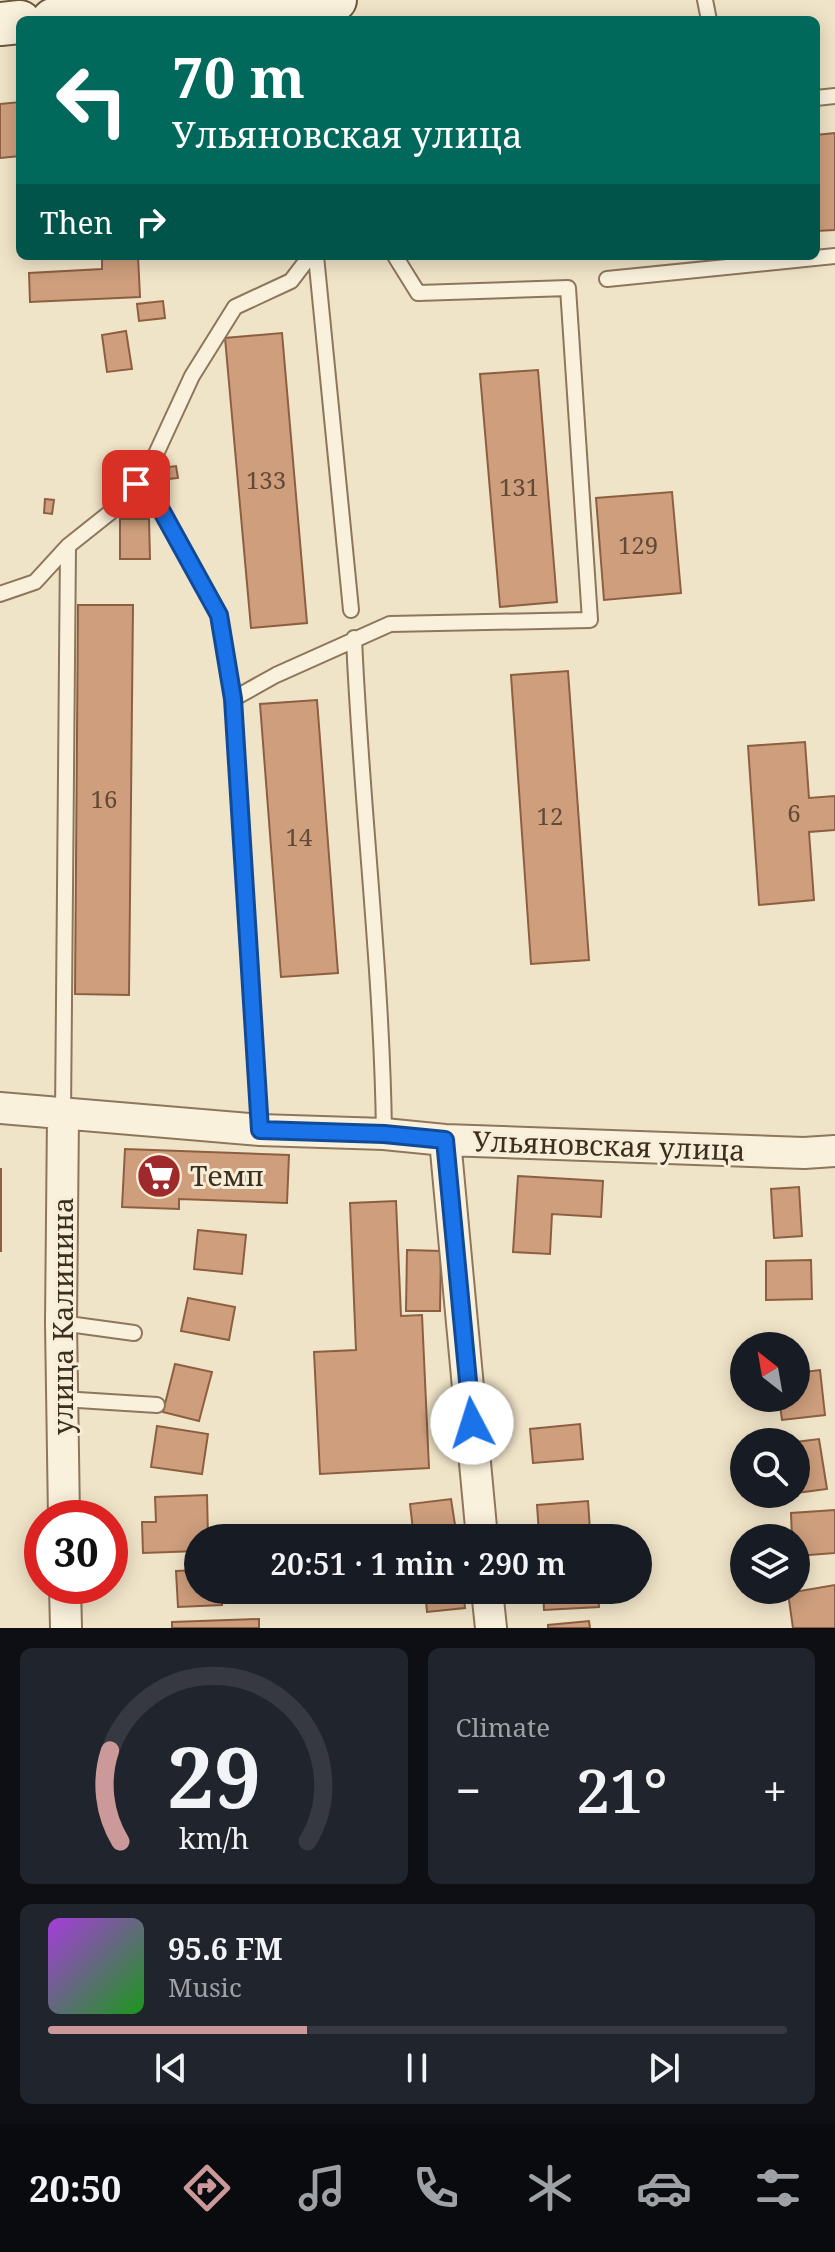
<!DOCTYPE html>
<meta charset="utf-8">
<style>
body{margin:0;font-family:"Noto Serif",serif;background:#20242c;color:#f1f3f6;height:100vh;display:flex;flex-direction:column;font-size:30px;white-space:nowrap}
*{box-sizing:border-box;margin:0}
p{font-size:26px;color:#9ea1a6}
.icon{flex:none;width:44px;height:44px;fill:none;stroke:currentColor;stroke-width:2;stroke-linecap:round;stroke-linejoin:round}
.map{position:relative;height:1628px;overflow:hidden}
.details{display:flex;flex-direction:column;gap:20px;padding:20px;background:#0d0f14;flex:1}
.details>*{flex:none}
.top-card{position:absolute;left:16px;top:16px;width:804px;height:244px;border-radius:12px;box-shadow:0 4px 20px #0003;background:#00695c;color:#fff;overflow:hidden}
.needle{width:52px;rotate:329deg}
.tools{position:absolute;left:730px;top:1332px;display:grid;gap:16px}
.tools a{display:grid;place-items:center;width:80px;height:80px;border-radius:50%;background:#171b24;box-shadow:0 4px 20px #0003;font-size:40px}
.speed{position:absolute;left:24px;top:1500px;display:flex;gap:16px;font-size:40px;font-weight:700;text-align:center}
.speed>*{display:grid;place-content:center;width:104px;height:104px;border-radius:50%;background:#171b24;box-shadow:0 4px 20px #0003;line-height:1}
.speed .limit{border:12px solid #d22;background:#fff;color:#111}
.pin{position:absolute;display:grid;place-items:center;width:68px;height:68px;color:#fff;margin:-34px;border-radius:16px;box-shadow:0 4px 12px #0006}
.me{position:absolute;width:88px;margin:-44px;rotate:355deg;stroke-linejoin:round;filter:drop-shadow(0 0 6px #0008)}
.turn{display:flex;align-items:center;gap:28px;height:168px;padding:0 24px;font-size:36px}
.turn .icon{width:104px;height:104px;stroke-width:2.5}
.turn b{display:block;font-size:56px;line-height:68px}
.then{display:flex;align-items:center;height:76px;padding:0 24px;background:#0003;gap:16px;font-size:30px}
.big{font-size:60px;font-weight:600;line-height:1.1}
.details .widget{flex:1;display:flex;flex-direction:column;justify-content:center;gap:12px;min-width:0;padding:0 28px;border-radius:12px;background:#20242c}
.details .dial{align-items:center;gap:0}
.dial svg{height:208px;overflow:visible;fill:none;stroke:#363941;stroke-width:7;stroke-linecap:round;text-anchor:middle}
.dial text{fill:#f1f3f6;stroke:none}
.song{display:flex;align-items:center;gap:24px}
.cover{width:96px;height:96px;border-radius:12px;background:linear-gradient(135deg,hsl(280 70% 55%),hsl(120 70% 35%))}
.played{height:8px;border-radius:4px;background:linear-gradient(90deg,#cc999b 35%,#363941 35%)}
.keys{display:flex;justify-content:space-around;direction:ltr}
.heat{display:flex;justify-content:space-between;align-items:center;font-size:44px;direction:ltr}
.details .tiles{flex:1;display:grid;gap:20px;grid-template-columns:1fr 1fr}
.widget:last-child{grid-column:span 2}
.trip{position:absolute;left:184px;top:1524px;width:468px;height:80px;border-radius:40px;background:#171b24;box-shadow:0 4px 20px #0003;font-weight:600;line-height:80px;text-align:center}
.dock{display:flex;height:128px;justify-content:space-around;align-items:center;background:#090b0e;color:#9ea1a6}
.dock .icon{width:56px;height:56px}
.dock .selected{color:#cc999b}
.dock b{font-size:36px;color:#f1f3f6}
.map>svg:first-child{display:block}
.building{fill:#cf9f7d;stroke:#8d5f41;stroke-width:2}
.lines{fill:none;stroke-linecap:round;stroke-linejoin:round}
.service-casing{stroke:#8d765c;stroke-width:18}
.minor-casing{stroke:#8d765c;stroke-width:34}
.secondary-casing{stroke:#6f573f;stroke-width:46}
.service{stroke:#faf1dc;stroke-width:14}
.minor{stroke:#faf1dc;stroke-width:30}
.secondary{stroke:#faf1dc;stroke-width:42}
.route-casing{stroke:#114b97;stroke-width:20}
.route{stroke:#1a73e8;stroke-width:14}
.labels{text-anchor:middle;stroke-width:6;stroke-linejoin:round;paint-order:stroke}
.number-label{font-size:24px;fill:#624a37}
.street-label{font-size:28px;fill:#3d2e20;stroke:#f7eed8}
.poi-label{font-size:28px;fill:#3d2e20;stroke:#f7eed8;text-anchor:start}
</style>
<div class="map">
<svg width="835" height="1628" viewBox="0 0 835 1628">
<rect width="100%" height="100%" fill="#f0e4c8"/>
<path class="building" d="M20,102V156L0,158V104Z
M835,133V230L816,231V135Z
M102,256H138L140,297L30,302L29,273L102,269Z
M163,301L165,318L139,321L137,304Z
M126,331L132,369L107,372L102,335Z
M282,333L307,623L251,628L225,338Z
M538,370L557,602L500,607L480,374Z
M176,466L178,478L161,480L160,468Z
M672,492L681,593L604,600L596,498Z
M45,499L54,500L52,514L44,513Z
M120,519H149L150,559H120Z
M78,605H133L129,995L75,994Z
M568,671L589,960L531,964L511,675Z
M317,700L338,973L281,977L260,704Z
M805,742L809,798L835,796V830L809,832L814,900L759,905L748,746Z
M125,1149L289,1155L287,1203L179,1199V1209L122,1207Z
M0,1169H1V1251H0Z
M518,1176L603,1181L601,1217L552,1214L550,1254L513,1252Z
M799,1187L802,1236L774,1238L771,1189Z
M396,1201L401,1316L422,1315L429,1468L320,1474L314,1352L356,1350L350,1203Z
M198,1230L246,1235L242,1274L194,1269Z
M407,1250L441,1251L440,1311H406Z
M811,1260L812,1299L766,1300V1261Z
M188,1298L235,1307L229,1340L181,1331Z
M175,1364L212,1372L199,1421L163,1412Z
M820,1370L825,1415L782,1420L779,1398H796V1373Z
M580,1424L583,1459L533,1463L530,1429Z
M157,1426L208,1434L202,1474L151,1467Z
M819,1439L827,1489L796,1493V1442Z
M207,1495L208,1538H198V1551L143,1553L142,1522H156L155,1497Z
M451,1499L455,1525L413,1530L410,1504Z
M588,1501L590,1530L539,1533L537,1505Z
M835,1510V1553L796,1556V1538H792L791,1513Z
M198,1570V1590H221L222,1605L178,1607L176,1571Z
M835,1585V1628H793L788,1593Z
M425,1590H463L465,1608L427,1612Z
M543,1590H598L599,1607L544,1610Z
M259,1619V1628H172V1622Z
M589,1621L590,1628H548V1625Z"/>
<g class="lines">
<g class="service-casing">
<path id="service" d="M705,0L709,20
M816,98L835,96
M316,256L351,610
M607,279L835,256
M136,484L160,508L219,615L233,699
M0,594L35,582L68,546L112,511L149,469L192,376L235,307L291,281L310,256
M354,638C361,804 382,968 384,1134
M63,1115L68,546
M260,1130L233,699L276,675L390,624L590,620L568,288L418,293L395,256
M61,1323L134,1333
M62,1399L157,1405"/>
</g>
<g class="minor-casing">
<path id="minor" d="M0,1108L260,1130L384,1134L445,1140L804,1153L835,1151
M63,1115L61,1323L64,1518
M445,1140L482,1538
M65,1586L66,1628
M487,1590L491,1628"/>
</g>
<g class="secondary-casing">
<path id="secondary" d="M53,20L335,0
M0,24L20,22"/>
</g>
<use href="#service" class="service"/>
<use href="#minor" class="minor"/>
<use href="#secondary" class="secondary"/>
</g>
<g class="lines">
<g class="route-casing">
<path id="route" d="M136,484L160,508L219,615L233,699L260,1130L384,1134L445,1140L472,1423"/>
</g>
<use href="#route" class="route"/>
</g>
<defs>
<g id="supermarket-disc" transform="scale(2.3)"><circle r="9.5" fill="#9e2a2b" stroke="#f7eed8"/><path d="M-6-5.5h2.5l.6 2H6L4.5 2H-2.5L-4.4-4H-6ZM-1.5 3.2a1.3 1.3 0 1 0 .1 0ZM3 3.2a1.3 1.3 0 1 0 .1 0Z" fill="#fff"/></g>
</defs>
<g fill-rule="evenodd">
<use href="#supermarket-disc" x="159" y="1176"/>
</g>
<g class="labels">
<g class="number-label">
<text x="266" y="489">133</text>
<text x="519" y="496">131</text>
<text x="638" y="554">129</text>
<text x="104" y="808">16</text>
<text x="794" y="822">6</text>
<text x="550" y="825">12</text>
<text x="299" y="846">14</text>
</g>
<g class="street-label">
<text transform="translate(609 1146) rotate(2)" y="10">Ульяновская улица</text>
<text transform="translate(63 1316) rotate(-90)" y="10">улица Калинина</text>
</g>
<g class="poi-label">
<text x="190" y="1186">Темп</text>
</g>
</g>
</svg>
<div class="tools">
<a><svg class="needle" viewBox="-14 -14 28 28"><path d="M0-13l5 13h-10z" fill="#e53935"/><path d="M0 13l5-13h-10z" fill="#9ea1a6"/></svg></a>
<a><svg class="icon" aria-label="search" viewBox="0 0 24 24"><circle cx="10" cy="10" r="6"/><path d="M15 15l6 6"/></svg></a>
<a><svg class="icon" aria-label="layers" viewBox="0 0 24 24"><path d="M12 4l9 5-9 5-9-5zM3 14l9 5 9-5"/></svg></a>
</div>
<div class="speed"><div class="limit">30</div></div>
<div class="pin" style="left:136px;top:484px;background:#d93025"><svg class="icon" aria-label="arrive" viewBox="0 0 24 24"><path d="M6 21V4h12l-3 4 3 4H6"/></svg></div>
<svg class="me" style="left:472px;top:1423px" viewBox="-20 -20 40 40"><circle r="19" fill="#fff"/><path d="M0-13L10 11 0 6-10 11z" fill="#1a73e8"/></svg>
<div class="trip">20:51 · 1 min · 290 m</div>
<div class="top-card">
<div class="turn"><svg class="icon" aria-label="left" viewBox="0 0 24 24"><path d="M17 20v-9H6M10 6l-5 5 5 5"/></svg><div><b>70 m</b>Ульяновская улица</div></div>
<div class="then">Then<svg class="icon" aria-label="right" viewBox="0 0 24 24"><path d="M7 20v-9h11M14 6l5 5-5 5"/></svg></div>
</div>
</div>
<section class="details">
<div class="tiles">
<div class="widget dial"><svg viewBox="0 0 100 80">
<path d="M14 69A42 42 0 1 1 86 69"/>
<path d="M14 69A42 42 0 0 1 10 34" stroke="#cc999b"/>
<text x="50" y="56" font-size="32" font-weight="700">29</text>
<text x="50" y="72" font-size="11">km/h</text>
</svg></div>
<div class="widget"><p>Climate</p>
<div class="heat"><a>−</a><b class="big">21°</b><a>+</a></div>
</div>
<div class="widget">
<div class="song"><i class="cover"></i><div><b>95.6 FM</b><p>Music</p></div></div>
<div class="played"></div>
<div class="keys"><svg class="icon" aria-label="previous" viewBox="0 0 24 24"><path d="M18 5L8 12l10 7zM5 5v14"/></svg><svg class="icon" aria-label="pause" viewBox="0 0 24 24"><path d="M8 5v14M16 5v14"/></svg><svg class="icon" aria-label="next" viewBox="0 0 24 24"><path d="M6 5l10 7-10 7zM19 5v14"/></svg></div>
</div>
</div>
</section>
<nav class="dock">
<b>20:50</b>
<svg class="icon selected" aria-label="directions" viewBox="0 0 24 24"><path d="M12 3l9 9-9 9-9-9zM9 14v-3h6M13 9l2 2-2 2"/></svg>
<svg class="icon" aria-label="music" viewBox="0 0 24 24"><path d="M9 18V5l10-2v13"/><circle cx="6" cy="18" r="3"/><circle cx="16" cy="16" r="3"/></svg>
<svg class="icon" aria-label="phone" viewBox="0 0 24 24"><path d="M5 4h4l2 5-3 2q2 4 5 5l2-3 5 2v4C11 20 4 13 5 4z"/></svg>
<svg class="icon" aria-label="climate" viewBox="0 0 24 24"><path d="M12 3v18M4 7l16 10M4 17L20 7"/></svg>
<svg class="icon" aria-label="car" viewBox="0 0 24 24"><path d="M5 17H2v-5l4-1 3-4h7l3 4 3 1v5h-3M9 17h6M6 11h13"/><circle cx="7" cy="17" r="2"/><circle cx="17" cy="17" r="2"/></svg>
<svg class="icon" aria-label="filters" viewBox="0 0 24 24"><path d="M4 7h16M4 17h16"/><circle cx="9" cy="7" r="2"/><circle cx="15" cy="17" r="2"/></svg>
</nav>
